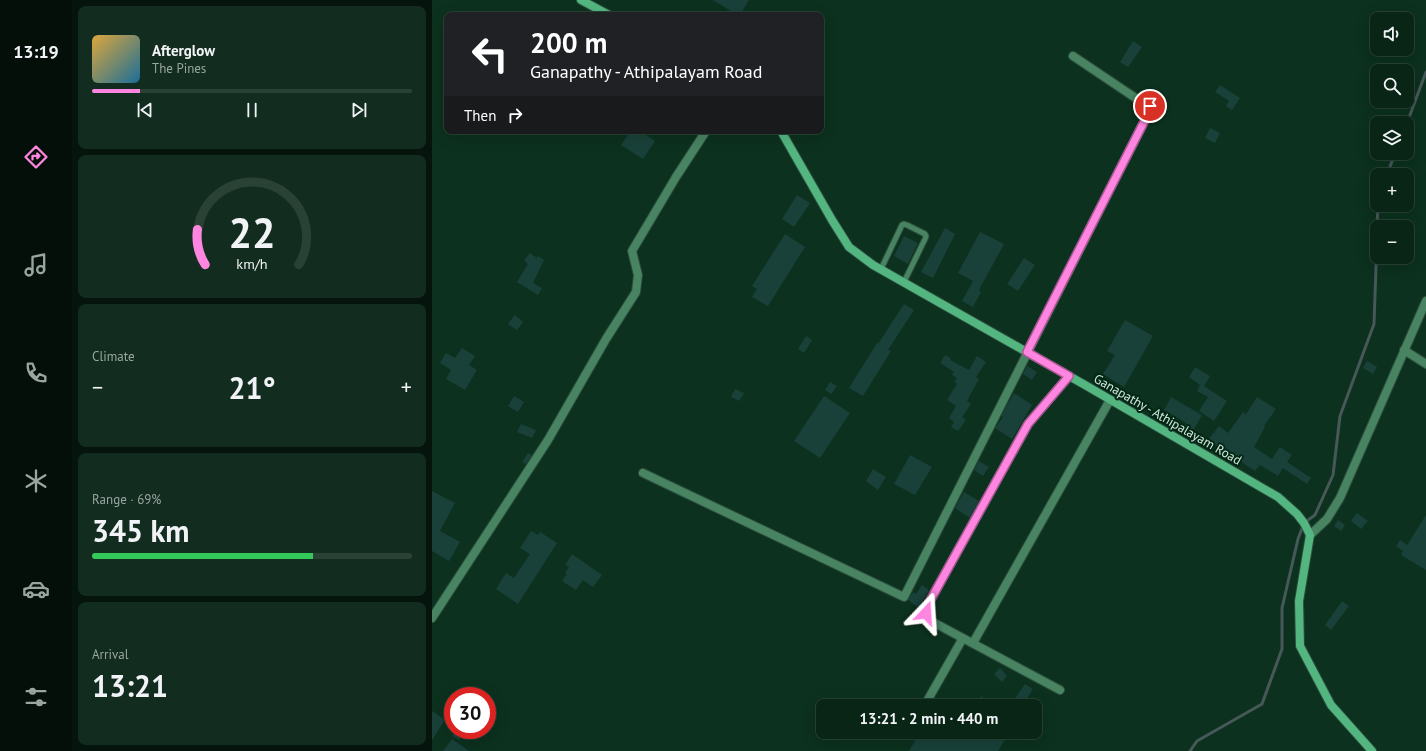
<!DOCTYPE html>
<meta charset="utf-8">
<style>
body{margin:0;font-family:"PT Sans",sans-serif;background:#122d1f;color:#f1f3f6;height:100vh;display:flex;flex-direction:column;font-size:15px;white-space:nowrap}
*{box-sizing:border-box;margin:0}
p{font-size:13px;color:#99a5a1}
.icon{flex:none;width:22px;height:22px;fill:none;stroke:currentColor;stroke-width:2;stroke-linecap:round;stroke-linejoin:round}
.map{position:relative;flex:1;overflow:hidden}
.panel{display:flex;flex-direction:column;gap:6px;padding:6px;background:#05140c;width:360px}
.panel>*{flex:none}
.hud{position:absolute;left:12px;top:12px;width:380px;height:122px;border-radius:8px;box-shadow:0 4px 16px #0002,0 0 0 1px #294235;background:#202124;color:#fff;overflow:hidden}
.fabs{position:absolute;left:938px;top:12px;display:grid;gap:8px}
.fabs a{display:grid;place-items:center;width:44px;height:44px;border-radius:8px;background:#092516;box-shadow:0 4px 16px #0002,0 0 0 1px #294235;font-size:20px}
.speed{position:absolute;left:12px;top:687px;display:flex;gap:8px;font-size:20px;font-weight:700;text-align:center}
.speed>*{display:grid;place-content:center;width:52px;height:52px;border-radius:50%;background:#092516;box-shadow:0 4px 16px #0002,0 0 0 1px #294235;line-height:1}
.speed .limit{border:6px solid #d22;background:#fff;color:#111}
.pin{position:absolute;display:grid;place-items:center;width:34px;height:34px;color:#fff;margin:-17px;border:2px solid #fff;border-radius:50%;box-shadow:0 1px 4px #0007}
.me{position:absolute;width:44px;margin:-22px;rotate:20deg;stroke-linejoin:round;filter:drop-shadow(0 0 3px #0008)}
.turn{display:flex;align-items:center;gap:14px;height:84px;padding:0 20px;font-size:18px}
.turn .icon{width:52px;height:52px;stroke-width:2.5}
.turn b{display:block;font-size:28px;line-height:34px}
.then{display:flex;align-items:center;height:38px;padding:0 20px;background:#0003;gap:8px;font-size:15px}
.big{font-size:30px;font-weight:700;line-height:1.1}
.panel .widget{flex:1;display:flex;flex-direction:column;justify-content:center;gap:6px;min-width:0;padding:0 14px;border-radius:8px;background:#122d1f}
.panel .dial{align-items:center;gap:0}
.dial svg{height:104px;overflow:visible;fill:none;stroke:#294235;stroke-width:7;stroke-linecap:round;text-anchor:middle}
.dial text{fill:#f1f3f6;stroke:none}
.song{display:flex;align-items:center;gap:12px}
.cover{width:48px;height:48px;border-radius:6px;background:linear-gradient(135deg,hsl(40 70% 55%),hsl(200 70% 35%))}
.played{height:4px;border-radius:2px;background:linear-gradient(90deg,#fe85e0 15%,#294235 15%)}
.keys{display:flex;justify-content:space-around;direction:ltr}
.heat{display:flex;justify-content:space-between;align-items:center;font-size:22px;direction:ltr}
.charge{height:6px;border-radius:3px;background:linear-gradient(90deg,#34c759 69%,#294235 0)}
.trip{position:absolute;left:384px;top:699px;width:226px;height:40px;border-radius:8px;background:#092516;box-shadow:0 4px 16px #0002,0 0 0 1px #294235;font-weight:700;line-height:40px;text-align:center}
main{display:flex;flex:1;min-height:0}
.tab-bar{display:flex;flex-direction:column;width:72px;justify-content:space-around;align-items:center;background:#040f09;color:#99a5a1}
.tab-bar .icon{width:28px;height:28px}
.tab-bar .current{color:#fe85e0}
.tab-bar b{font-size:18px;color:#f1f3f6}
.map>svg:first-child{display:block}
.lines{fill:none;stroke-linecap:round;stroke-linejoin:round}
.stream{stroke:#465858;stroke-width:3}
.building{fill:#194139}
.service-casing{stroke:#2c4e3c;stroke-width:7}
.minor-casing{stroke:#2c4e3c;stroke-width:10}
.secondary-casing{stroke:#2c4e3c;stroke-width:10}
.service{stroke:#488362;stroke-width:5}
.minor{stroke:#488362;stroke-width:8}
.secondary{stroke:#53b681;stroke-width:8}
.route-casing{stroke:#a55692;stroke-width:10}
.route{stroke:#fe85e0;stroke-width:7}
.labels{text-anchor:middle;stroke-width:4;stroke-linejoin:round;paint-order:stroke}
.street-label{font-size:13px;fill:#d3e7da;stroke:#012715}
</style>
<main>
<nav class="tab-bar">
<b>13:19</b>
<svg class="icon current" aria-label="directions" viewBox="0 0 24 24"><path d="M12 3l9 9-9 9-9-9zM9 14v-3h6M13 9l2 2-2 2"/></svg>
<svg class="icon" aria-label="music" viewBox="0 0 24 24"><path d="M9 18V5l10-2v13"/><circle cx="6" cy="18" r="3"/><circle cx="16" cy="16" r="3"/></svg>
<svg class="icon" aria-label="phone" viewBox="0 0 24 24"><path d="M5 4h4l2 5-3 2q2 4 5 5l2-3 5 2v4C11 20 4 13 5 4z"/></svg>
<svg class="icon" aria-label="climate" viewBox="0 0 24 24"><path d="M12 3v18M4 7l16 10M4 17L20 7"/></svg>
<svg class="icon" aria-label="car" viewBox="0 0 24 24"><path d="M5 17H2v-5l4-1 3-4h7l3 4 3 1v5h-3M9 17h6M6 11h13"/><circle cx="7" cy="17" r="2"/><circle cx="17" cy="17" r="2"/></svg>
<svg class="icon" aria-label="filters" viewBox="0 0 24 24"><path d="M4 7h16M4 17h16"/><circle cx="9" cy="7" r="2"/><circle cx="15" cy="17" r="2"/></svg>
</nav>
<section class="panel">
<div class="widget">
<div class="song"><i class="cover"></i><div><b>Afterglow</b><p>The Pines</p></div></div>
<div class="played"></div>
<div class="keys"><svg class="icon" aria-label="previous" viewBox="0 0 24 24"><path d="M18 5L8 12l10 7zM5 5v14"/></svg><svg class="icon" aria-label="pause" viewBox="0 0 24 24"><path d="M8 5v14M16 5v14"/></svg><svg class="icon" aria-label="next" viewBox="0 0 24 24"><path d="M6 5l10 7-10 7zM19 5v14"/></svg></div>
</div>
<div class="widget dial"><svg viewBox="0 0 100 80">
<path d="M14 69A42 42 0 1 1 86 69"/>
<path d="M14 69A42 42 0 0 1 8 42" stroke="#fe85e0"/>
<text x="50" y="56" font-size="32" font-weight="700">22</text>
<text x="50" y="72" font-size="11">km/h</text>
</svg></div>
<div class="widget"><p>Climate</p>
<div class="heat"><a>−</a><b class="big">21°</b><a>+</a></div>
</div>
<div class="widget"><p>Range · 69%</p><b class="big">345 km</b><div class="charge"></div></div>
<div class="widget"><p>Arrival</p><b class="big">13:21</b></div>
</section>
<div class="map">
<svg width="994" height="751" viewBox="0 0 994 751">
<rect width="100%" height="100%" fill="#0c311e"/>
<g class="lines">
<path class="stream" d="M975,123L994,72
M955,175L963,153
M945,227L946,205
M758,751L765,741L830,704L850,649V608L866,539L872,523L883,515L901,475L908,416L942,324L945,239"/>
</g>
<path class="building" d="M281,0H317L308,15H305Z
M701,41L710,47L696,67L688,62Z
M788,85L808,98L800,110L794,106L797,101L783,92Z
M778,128L788,133L783,143L773,138Z
M199,131H208L223,141L211,159L189,145Z
M365,195L378,203L362,227L350,219Z
M513,228L523,234L501,278L489,272Z
M548,232L572,244L547,290L549,292L541,307L530,301L541,281L526,273Z
M353,234L373,247L336,306L320,297L325,289L320,286Z
M472,236L486,243L476,264L462,256Z
M98,253L105,258L106,256L112,260L101,283L110,288L106,295L85,282L96,264L92,260Z
M592,258L603,265L586,291L575,284Z
M472,304L482,310L456,350L459,351L431,396L417,388L445,343L446,344Z
M83,315L91,322L85,330L76,324Z
M693,320L721,336L692,387L671,374L683,355L675,351Z
M374,336L380,340L372,353L366,349Z
M30,348L43,356L37,365L45,370L33,390L14,379L19,370L8,363L14,353L23,358Z
M513,355L519,358L518,360L537,370L545,356L554,362L544,377L547,379L535,401L539,404L530,417L534,420L526,431L519,427L522,422L517,418L524,406L515,400L525,384L522,382L525,378L520,375L522,372L508,363Z
M935,361L945,367L941,374L931,368Z
M595,366L605,372L600,380L591,374Z
M763,367L778,376L772,386L795,401L782,421L767,411L776,397L765,391L768,385L757,377Z
M398,382L405,386L399,394L393,390Z
M303,389L312,393L307,401L299,397Z
M582,393L600,405L580,439L563,428L571,417L569,416Z
M82,396L92,402L86,412L76,406Z
M392,396L418,413L388,458L362,441Z
M739,397L770,415L760,433L751,428L754,423L732,410Z
M825,397L844,409L832,426L833,427L822,447L840,459L848,447L860,455L855,462L879,478L875,484L851,468L846,476L828,465L823,471L776,440L787,426L796,433L811,412L814,414Z
M89,424L104,430L100,438L85,432Z
M96,453L100,455L94,464L90,462Z
M478,455L500,467L483,495L462,484Z
M547,461L557,467L551,476L542,470Z
M441,469L454,477L446,490L434,481Z
M0,491L23,503L8,531L28,542L17,561L0,551Z
M532,492L547,501L538,518L523,508Z
M925,513L936,521L929,529L919,521Z
M994,515V570L969,555L971,551L964,546L968,540L975,545Z
M906,520L913,525L909,531L902,526Z
M99,531L106,535L108,532L125,543L86,604L64,589L74,573L82,578L98,554L88,548Z
M140,554L170,575L161,587L151,580L144,590L130,581L135,574L133,573L137,567L133,565Z
M490,585L497,590L487,608L476,600L481,592L484,594Z
M910,601L917,606L899,630L893,625Z
M568,668L575,676L570,682L562,674Z
M593,684L601,689L590,706H578Z
M549,696L566,706H542Z
M0,711L13,720L0,740Z
M24,730L31,734L27,740L20,736Z
M488,732H577L566,751H477Z
M20,739L37,751H11Z"/>
<g class="lines">
<g class="service-casing">
<path id="service" d="M449,269L470,225L472,224L475,225L493,234L494,236L493,239L472,282"/>
</g>
<g class="minor-casing">
<path id="minor" d="M972,350L994,364
M211,473L472,597L716,114L717,107L641,56
M878,535L895,519L908,498L994,301
M0,618L116,440L174,339L204,292L206,275L200,251L244,177L274,131
M541,643L678,400
M628,690L497,620L494,608L596,424L637,376
M494,703L531,638"/>
</g>
<g class="secondary-casing">
<path id="secondary" d="M149,0L177,15
M349,131L400,220L417,247L441,265L653,385L846,497L865,514L872,523L878,535L867,601L868,646L899,705L940,751"/>
</g>
<use href="#service" class="service"/>
<use href="#minor" class="minor"/>
<use href="#secondary" class="secondary"/>
</g>
<g class="lines">
<g class="route-casing">
<path id="route" d="M494,613V608L596,424L637,376L595,352L716,114L718,106"/>
</g>
<use href="#route" class="route"/>
</g>
<g class="labels">
<g class="street-label">
<text transform="translate(736 419) rotate(30)" y="5">Ganapathy - Athipalayam Road</text>
</g>
</g>
</svg>
<div class="fabs">
<a><svg class="icon" aria-label="sound" viewBox="0 0 24 24"><path d="M4 9h4l5-4v14l-5-4H4zM17 9q2 3 0 6"/></svg></a>
<a><svg class="icon" aria-label="search" viewBox="0 0 24 24"><circle cx="10" cy="10" r="6"/><path d="M15 15l6 6"/></svg></a>
<a><svg class="icon" aria-label="layers" viewBox="0 0 24 24"><path d="M12 4l9 5-9 5-9-5zM3 14l9 5 9-5"/></svg></a>
<a>+</a>
<a>−</a>
</div>
<div class="speed"><div class="limit">30</div></div>
<div class="pin" style="left:718px;top:106px;background:#d93025"><svg class="icon" aria-label="arrive" viewBox="0 0 24 24"><path d="M6 21V4h12l-3 4 3 4H6"/></svg></div>
<svg class="me" style="left:494px;top:613px" viewBox="-20 -20 40 40"><path d="M0-17L14 15 0 8-14 15z" fill="#fe85e0" stroke="#fff" stroke-width="4"/></svg>
<div class="trip">13:21 · 2 min · 440 m</div>
<div class="hud">
<div class="turn"><svg class="icon" aria-label="left" viewBox="0 0 24 24"><path d="M17 20v-9H6M10 6l-5 5 5 5"/></svg><div><b>200 m</b>Ganapathy - Athipalayam Road</div></div>
<div class="then">Then<svg class="icon" aria-label="right" viewBox="0 0 24 24"><path d="M7 20v-9h11M14 6l5 5-5 5"/></svg></div>
</div>
</div>
</main>
